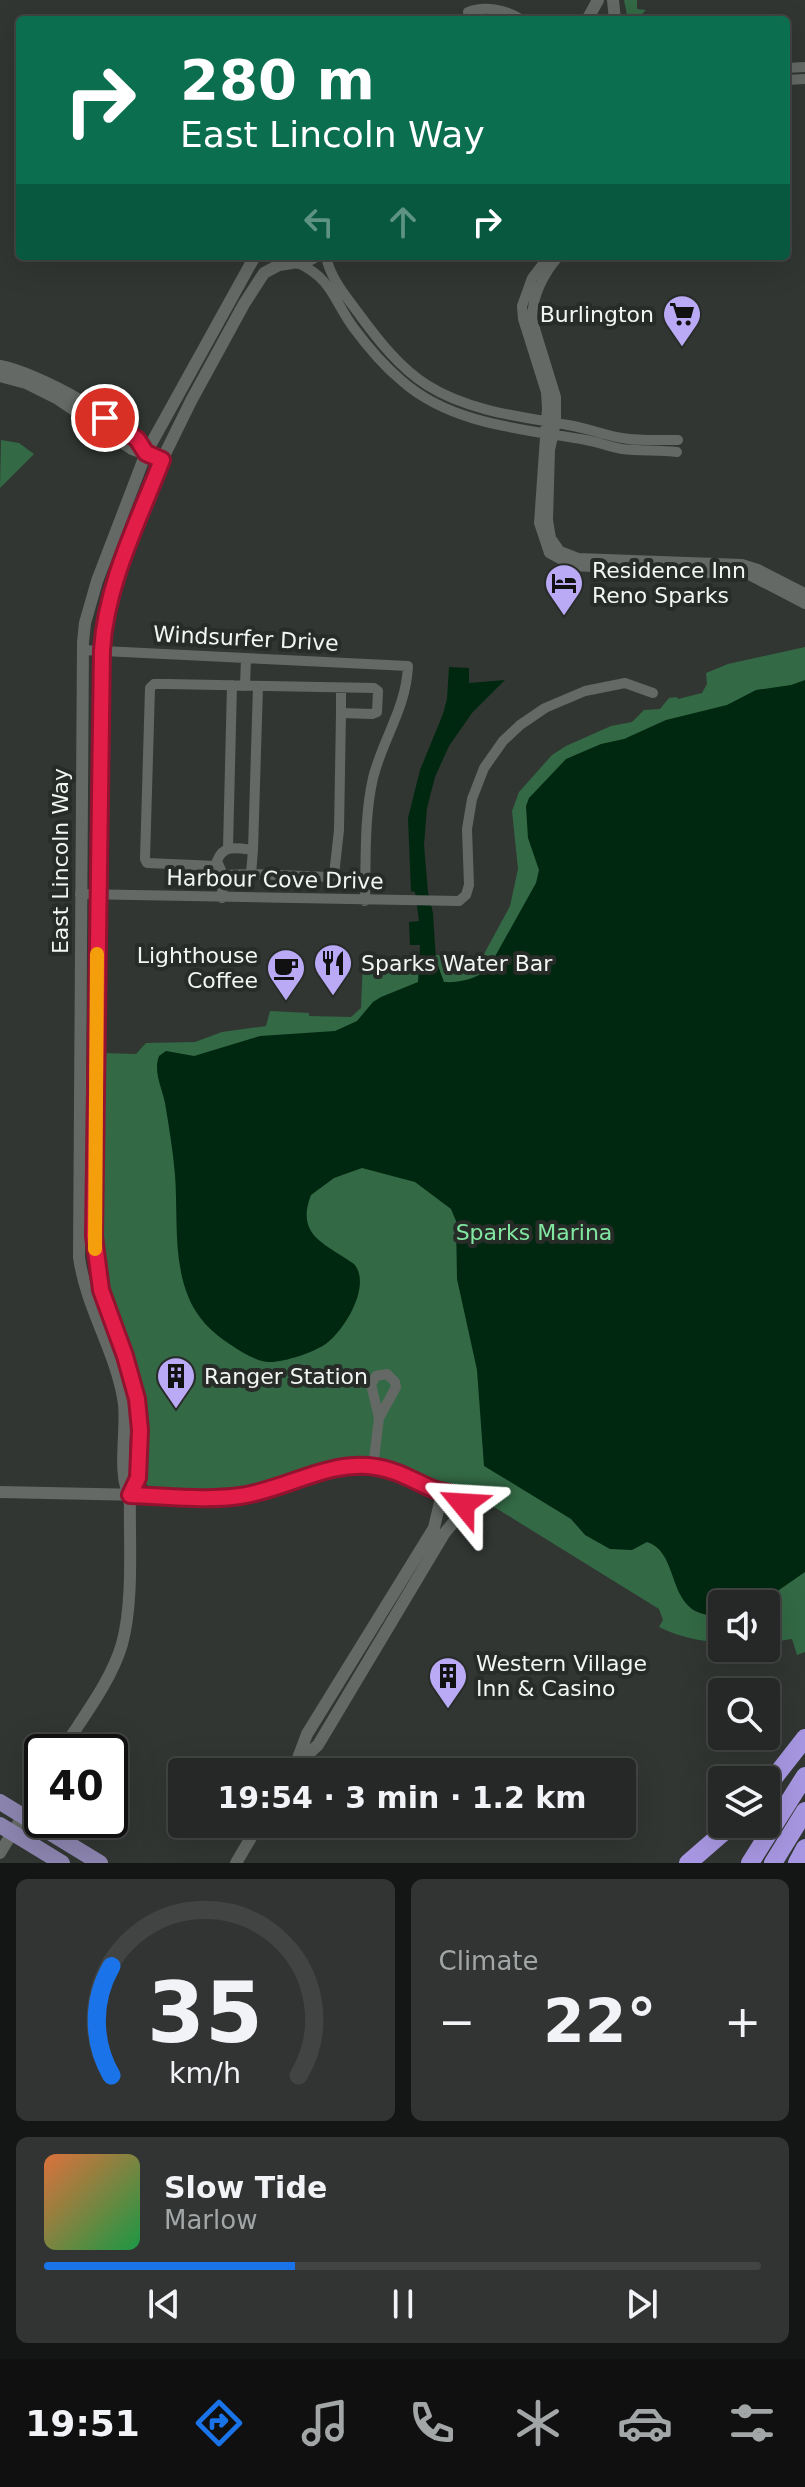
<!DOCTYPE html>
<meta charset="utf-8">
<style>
body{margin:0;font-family:"DejaVu Sans",sans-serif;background:#313432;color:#f1f3f6;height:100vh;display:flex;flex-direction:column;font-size:30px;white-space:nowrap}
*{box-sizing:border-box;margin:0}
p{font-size:26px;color:#a3a6a7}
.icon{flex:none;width:44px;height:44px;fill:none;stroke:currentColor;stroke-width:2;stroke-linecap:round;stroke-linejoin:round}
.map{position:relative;height:1863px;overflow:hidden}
.sheet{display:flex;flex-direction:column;gap:16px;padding:16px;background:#141615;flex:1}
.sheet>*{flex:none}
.hud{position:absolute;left:16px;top:16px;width:774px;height:244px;border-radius:8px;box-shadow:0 8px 32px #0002,0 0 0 2px #424443;background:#0b6e4f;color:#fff;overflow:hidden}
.controls{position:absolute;left:708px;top:1590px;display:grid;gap:16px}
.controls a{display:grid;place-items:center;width:72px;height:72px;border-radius:8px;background:#252826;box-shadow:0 8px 32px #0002,0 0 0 2px #424443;font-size:40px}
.speed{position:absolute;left:24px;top:1734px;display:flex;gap:16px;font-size:40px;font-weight:700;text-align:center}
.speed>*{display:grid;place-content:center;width:104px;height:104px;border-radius:50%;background:#252826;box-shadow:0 8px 32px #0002,0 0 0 2px #424443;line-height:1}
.speed .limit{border:4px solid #111;border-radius:12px;background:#fff;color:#111}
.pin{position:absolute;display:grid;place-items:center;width:68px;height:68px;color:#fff;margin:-34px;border:4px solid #fff;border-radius:50%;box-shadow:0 2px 8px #0007}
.me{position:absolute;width:88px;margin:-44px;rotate:297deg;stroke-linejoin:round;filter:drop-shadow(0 0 6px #0008)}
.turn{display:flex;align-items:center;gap:28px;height:168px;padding:0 32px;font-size:36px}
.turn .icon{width:104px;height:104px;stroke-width:2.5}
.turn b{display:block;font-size:56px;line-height:68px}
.lanes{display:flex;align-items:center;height:76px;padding:0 32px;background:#0003;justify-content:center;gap:40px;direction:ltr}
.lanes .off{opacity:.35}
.big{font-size:60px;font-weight:700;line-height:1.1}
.sheet .tile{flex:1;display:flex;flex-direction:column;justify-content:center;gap:12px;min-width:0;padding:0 28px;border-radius:12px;background:#313432}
.sheet .dial{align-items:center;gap:0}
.dial svg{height:208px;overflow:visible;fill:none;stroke:#424443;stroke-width:7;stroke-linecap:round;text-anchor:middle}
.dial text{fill:#f1f3f6;stroke:none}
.song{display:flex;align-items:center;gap:24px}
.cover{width:96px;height:96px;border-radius:12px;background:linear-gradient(135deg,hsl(20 70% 55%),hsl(140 70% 35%))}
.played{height:8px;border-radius:4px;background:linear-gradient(90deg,#1a73e8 35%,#424443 35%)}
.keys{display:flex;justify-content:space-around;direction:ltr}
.heat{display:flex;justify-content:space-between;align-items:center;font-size:44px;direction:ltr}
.sheet .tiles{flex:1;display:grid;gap:16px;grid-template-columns:1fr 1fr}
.tile:last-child{grid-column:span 2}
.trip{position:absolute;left:168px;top:1758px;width:468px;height:80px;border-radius:8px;background:#252826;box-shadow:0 8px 32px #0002,0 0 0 2px #424443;font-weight:700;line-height:80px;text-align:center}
.menu{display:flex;height:128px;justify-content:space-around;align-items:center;background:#0f100f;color:#a3a6a7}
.menu .icon{width:56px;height:56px}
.menu .selected{color:#1a73e8}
.menu b{font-size:36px;color:#f1f3f6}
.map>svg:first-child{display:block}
.green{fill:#336945}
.water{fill:#002810}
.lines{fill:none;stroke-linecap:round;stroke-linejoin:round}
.minor{stroke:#646965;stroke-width:10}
.tertiary{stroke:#646965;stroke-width:12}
.primary{stroke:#8c85b0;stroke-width:16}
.motorway{stroke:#a797e2;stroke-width:18}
.route-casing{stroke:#92132f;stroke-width:20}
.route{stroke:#e11d48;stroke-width:14}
.slow{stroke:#f59e0b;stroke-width:14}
.labels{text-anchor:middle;stroke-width:8;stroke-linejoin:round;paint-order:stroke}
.poi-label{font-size:22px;fill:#f2f5f3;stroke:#272c28;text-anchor:start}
.street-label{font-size:22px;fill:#f2f5f3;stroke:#272c28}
.park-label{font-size:22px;fill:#81e6a0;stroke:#272c28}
</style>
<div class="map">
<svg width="805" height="1863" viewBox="0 0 805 1863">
<rect width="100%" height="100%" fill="#313632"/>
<path class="green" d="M624,0H637V9L646,10L640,16L644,20H628Z
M1,440L19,443L34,454L0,488Z
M805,647V1652L797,1655L792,1639L766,1643V1604H722V1643C700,1641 679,1637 659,1627L663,1620L659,1609L499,1510L482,1500H467L397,1467L364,1460L334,1464L237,1492L150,1489L144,1481L147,1427L143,1390L111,1299L104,1272L101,1246L102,1053L136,1054L146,1043L195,1042L222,1032L266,1026L270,1011L309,1013V1016L351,1017L361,1008L363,958L440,955L444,966L455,971L477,963L484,954L510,906L518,869L512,811L519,792L552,755L566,746L611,726L632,722L644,710L660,709L669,698L677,697L678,699L702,693L707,684L706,673L728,664Z"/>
<path class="water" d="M449,667L469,668V683L505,680L472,713L449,746L435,777L427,808L424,845L428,892L433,913L436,960L444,982C460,983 476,979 488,969L536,883L539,870L528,838L526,806L529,798L566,759L601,744L624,739L666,720L727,705L756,690L791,685L805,680V1572L779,1590L766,1604H722V1618C712,1615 700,1615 692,1609C669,1592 675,1551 647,1542L632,1550L610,1549L585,1535L571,1519L484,1466L477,1370L457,1279L456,1221L451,1209L415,1182L362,1168L334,1178L311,1195C295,1236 326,1244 354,1264C372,1285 345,1329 327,1343C315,1352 285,1362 270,1362C256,1362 242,1352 231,1345C212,1333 196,1317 188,1296C173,1259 178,1214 175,1175C173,1151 169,1127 165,1103C162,1087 153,1072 159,1056L166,1051L194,1056L260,1036L335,1031L357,1021L373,1002L381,997L418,982L420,945H410L409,922L419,921L415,892L411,891L408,818L420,770L443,714L447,699Z"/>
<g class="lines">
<path class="minor" d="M468,12C485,5 507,10 522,20
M468,12L485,20
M786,68L805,67
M786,80L805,79
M326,256C330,278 346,296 359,314C378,340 400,368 427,385C468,411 521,417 568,425C587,428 604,435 622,438C640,441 660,440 678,440
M549,256L532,278L522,306L523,319L546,392L547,409L539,523L549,553L573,566L749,575L805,604
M559,256C544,273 532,296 532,319L556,397V423L550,450L548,520L551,538L560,551L578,558L742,564L758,569L805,593
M298,263C332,279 333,299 353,327C367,346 384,366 402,381C452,425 524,429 586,440C598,442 610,447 622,449C640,451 659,450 677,452
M83,650L408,666C406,709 383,738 373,778C364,818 366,860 365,901
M245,686L246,658
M341,713V688
M228,848L232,685
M253,850L258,686
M217,866L147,863L145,859L150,688L154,684H167L374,688L378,691L377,712L372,714L341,713L339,830L334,875L330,877L251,874
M80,894L459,901L466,895L469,885L467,829L472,799L484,768L503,741L520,725L545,708L585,691L625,683L653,693
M222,898L223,875L251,874L253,850C238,848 223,844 217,861L223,875
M373,1467L379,1418L371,1384L376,1376L387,1374L395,1382L396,1387L379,1418"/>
<path class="tertiary" d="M613,0L615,20
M587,20L598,0
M279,256C291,265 303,265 316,256
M0,366C38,373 126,421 146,453
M0,376L26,383L58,399L132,449L152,456
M0,1492L237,1497L335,1469L363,1466L391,1471L460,1498C467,1512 452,1523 444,1534L318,1745L294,1767
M130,1495C117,1478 127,1428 124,1404C117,1353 86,1309 79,1257L83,642L85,623L97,581L146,453L255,256
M61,1752C82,1718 111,1682 122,1644C134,1600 129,1541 130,1495L138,1478L140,1430L137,1399L125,1356L101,1290L94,1236L95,1047L103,632L121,564L162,460L191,401L244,304L264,273L279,265L292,263
M295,1766L307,1734L434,1528L441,1498L450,1494
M0,1853L42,1784
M236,1863L259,1824"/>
<path class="primary" d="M0,1802L100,1863
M0,1825L62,1863"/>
<path class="motorway" d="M766,1788L805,1738
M688,1863L733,1824
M750,1863L805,1776
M773,1863L805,1811
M797,1863L805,1848"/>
</g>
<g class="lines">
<g class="route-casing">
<path id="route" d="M105,418L137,439L146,453L162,460C138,522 106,584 102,650L94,1236L101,1290L125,1356L137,1399L140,1430L138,1478L130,1495C166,1496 205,1501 240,1496C285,1490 330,1459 376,1467C397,1470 414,1481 433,1489C445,1494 458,1491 463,1504"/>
</g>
<use href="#route" class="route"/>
<path class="slow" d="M95,1249L97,954"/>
</g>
<defs>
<g id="supermarket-pin" transform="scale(2)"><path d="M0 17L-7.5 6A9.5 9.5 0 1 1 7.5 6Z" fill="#baaaf6" stroke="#272c28"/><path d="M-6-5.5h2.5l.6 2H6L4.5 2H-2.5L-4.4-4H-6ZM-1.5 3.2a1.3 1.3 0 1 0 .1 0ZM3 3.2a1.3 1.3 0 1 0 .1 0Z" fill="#111"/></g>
<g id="hotel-pin" transform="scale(2)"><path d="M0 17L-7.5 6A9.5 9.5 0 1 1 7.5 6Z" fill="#baaaf6" stroke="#272c28"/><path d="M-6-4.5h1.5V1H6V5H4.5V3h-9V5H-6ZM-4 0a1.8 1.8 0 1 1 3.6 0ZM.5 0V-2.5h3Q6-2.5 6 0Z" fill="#111"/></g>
<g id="restaurant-pin" transform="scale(2)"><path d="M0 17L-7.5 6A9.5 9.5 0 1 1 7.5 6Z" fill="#baaaf6" stroke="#272c28"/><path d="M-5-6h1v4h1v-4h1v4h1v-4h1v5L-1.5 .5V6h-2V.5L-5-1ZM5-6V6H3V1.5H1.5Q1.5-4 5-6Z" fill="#111"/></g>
<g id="cafe-pin" transform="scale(2)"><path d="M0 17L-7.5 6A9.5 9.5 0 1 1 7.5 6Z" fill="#baaaf6" stroke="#272c28"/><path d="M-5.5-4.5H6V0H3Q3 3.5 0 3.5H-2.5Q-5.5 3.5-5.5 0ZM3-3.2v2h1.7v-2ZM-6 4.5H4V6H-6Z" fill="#111"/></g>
<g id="building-pin" transform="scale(2)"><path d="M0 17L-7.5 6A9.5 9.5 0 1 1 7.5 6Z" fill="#baaaf6" stroke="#272c28"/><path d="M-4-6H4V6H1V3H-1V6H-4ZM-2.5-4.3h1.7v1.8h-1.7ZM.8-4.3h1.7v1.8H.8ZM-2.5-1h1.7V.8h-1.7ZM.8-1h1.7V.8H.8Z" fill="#111"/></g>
</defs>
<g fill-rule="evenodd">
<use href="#supermarket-pin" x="682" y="314"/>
<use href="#hotel-pin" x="564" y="583"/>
<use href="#restaurant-pin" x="333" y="963"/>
<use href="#cafe-pin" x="286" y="968"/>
<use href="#building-pin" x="176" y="1376"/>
<use href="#building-pin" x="448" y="1676"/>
</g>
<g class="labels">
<g class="poi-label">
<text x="654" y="322" text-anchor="end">Burlington</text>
<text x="592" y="578">Residence Inn<tspan x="592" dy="25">Reno Sparks</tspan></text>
<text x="258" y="963" text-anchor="end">Lighthouse<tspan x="258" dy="25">Coffee</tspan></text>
<text x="361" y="971">Sparks Water Bar</text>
<text x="204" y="1384">Ranger Station</text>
<text x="476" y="1671">Western Village<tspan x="476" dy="25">Inn &amp; Casino</tspan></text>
</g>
<g class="street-label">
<text transform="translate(246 638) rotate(3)" y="8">Windsurfer Drive</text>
<text transform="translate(60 861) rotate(-90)" y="8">East Lincoln Way</text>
<text transform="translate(275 879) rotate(1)" y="8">Harbour Cove Drive</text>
</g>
<g class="park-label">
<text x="534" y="1240">Sparks Marina</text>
</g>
</g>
</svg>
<div class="controls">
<a><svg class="icon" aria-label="sound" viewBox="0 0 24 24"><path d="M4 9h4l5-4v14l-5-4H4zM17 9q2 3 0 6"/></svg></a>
<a><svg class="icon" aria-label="search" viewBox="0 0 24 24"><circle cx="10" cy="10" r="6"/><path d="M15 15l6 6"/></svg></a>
<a><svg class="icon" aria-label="layers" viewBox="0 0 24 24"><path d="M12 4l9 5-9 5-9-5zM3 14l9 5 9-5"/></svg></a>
</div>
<div class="speed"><div class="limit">40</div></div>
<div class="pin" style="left:105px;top:418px;background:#d93025"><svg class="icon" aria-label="arrive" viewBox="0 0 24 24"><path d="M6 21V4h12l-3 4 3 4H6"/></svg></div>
<svg class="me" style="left:463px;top:1504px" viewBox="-20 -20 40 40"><path d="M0-17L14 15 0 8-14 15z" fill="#e11d48" stroke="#fff" stroke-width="4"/></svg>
<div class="trip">19:54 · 3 min · 1.2 km</div>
<div class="hud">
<div class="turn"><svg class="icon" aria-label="right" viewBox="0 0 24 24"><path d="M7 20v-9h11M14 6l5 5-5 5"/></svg><div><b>280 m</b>East Lincoln Way</div></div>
<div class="lanes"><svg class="icon off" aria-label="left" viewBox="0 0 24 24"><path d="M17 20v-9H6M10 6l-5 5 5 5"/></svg><svg class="icon off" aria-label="ahead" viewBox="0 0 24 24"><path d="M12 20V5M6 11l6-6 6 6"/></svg><svg class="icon" aria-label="right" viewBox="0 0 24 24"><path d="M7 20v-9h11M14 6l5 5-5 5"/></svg></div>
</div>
</div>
<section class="sheet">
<div class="tiles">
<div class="tile dial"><svg viewBox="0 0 100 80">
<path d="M14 69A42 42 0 1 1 86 69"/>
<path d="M14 69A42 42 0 0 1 14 27" stroke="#1a73e8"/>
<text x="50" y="56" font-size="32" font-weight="700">35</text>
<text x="50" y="72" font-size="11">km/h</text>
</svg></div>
<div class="tile"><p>Climate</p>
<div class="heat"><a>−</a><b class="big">22°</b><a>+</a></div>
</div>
<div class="tile">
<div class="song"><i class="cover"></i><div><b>Slow Tide</b><p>Marlow</p></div></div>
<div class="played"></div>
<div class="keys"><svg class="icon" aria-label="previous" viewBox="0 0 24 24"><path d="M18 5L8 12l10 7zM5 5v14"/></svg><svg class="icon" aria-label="pause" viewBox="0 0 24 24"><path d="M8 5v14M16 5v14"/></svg><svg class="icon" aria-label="next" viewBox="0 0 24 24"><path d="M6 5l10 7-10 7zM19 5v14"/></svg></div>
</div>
</div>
</section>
<nav class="menu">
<b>19:51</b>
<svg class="icon selected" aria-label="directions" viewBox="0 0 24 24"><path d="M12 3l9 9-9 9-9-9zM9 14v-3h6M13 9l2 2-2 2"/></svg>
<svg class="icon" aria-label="music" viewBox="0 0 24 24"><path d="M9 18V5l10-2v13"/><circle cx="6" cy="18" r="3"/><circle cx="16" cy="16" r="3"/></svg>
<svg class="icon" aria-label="phone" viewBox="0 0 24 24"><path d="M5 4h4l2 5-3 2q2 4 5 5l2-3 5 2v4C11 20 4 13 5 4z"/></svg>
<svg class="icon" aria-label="climate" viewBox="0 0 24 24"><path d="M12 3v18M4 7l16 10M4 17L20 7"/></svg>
<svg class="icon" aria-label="car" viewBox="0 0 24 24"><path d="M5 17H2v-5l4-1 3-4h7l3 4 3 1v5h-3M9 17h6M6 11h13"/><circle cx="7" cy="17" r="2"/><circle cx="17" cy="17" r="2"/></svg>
<svg class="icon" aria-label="filters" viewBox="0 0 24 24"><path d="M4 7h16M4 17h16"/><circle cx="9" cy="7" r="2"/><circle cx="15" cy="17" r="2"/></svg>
</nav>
